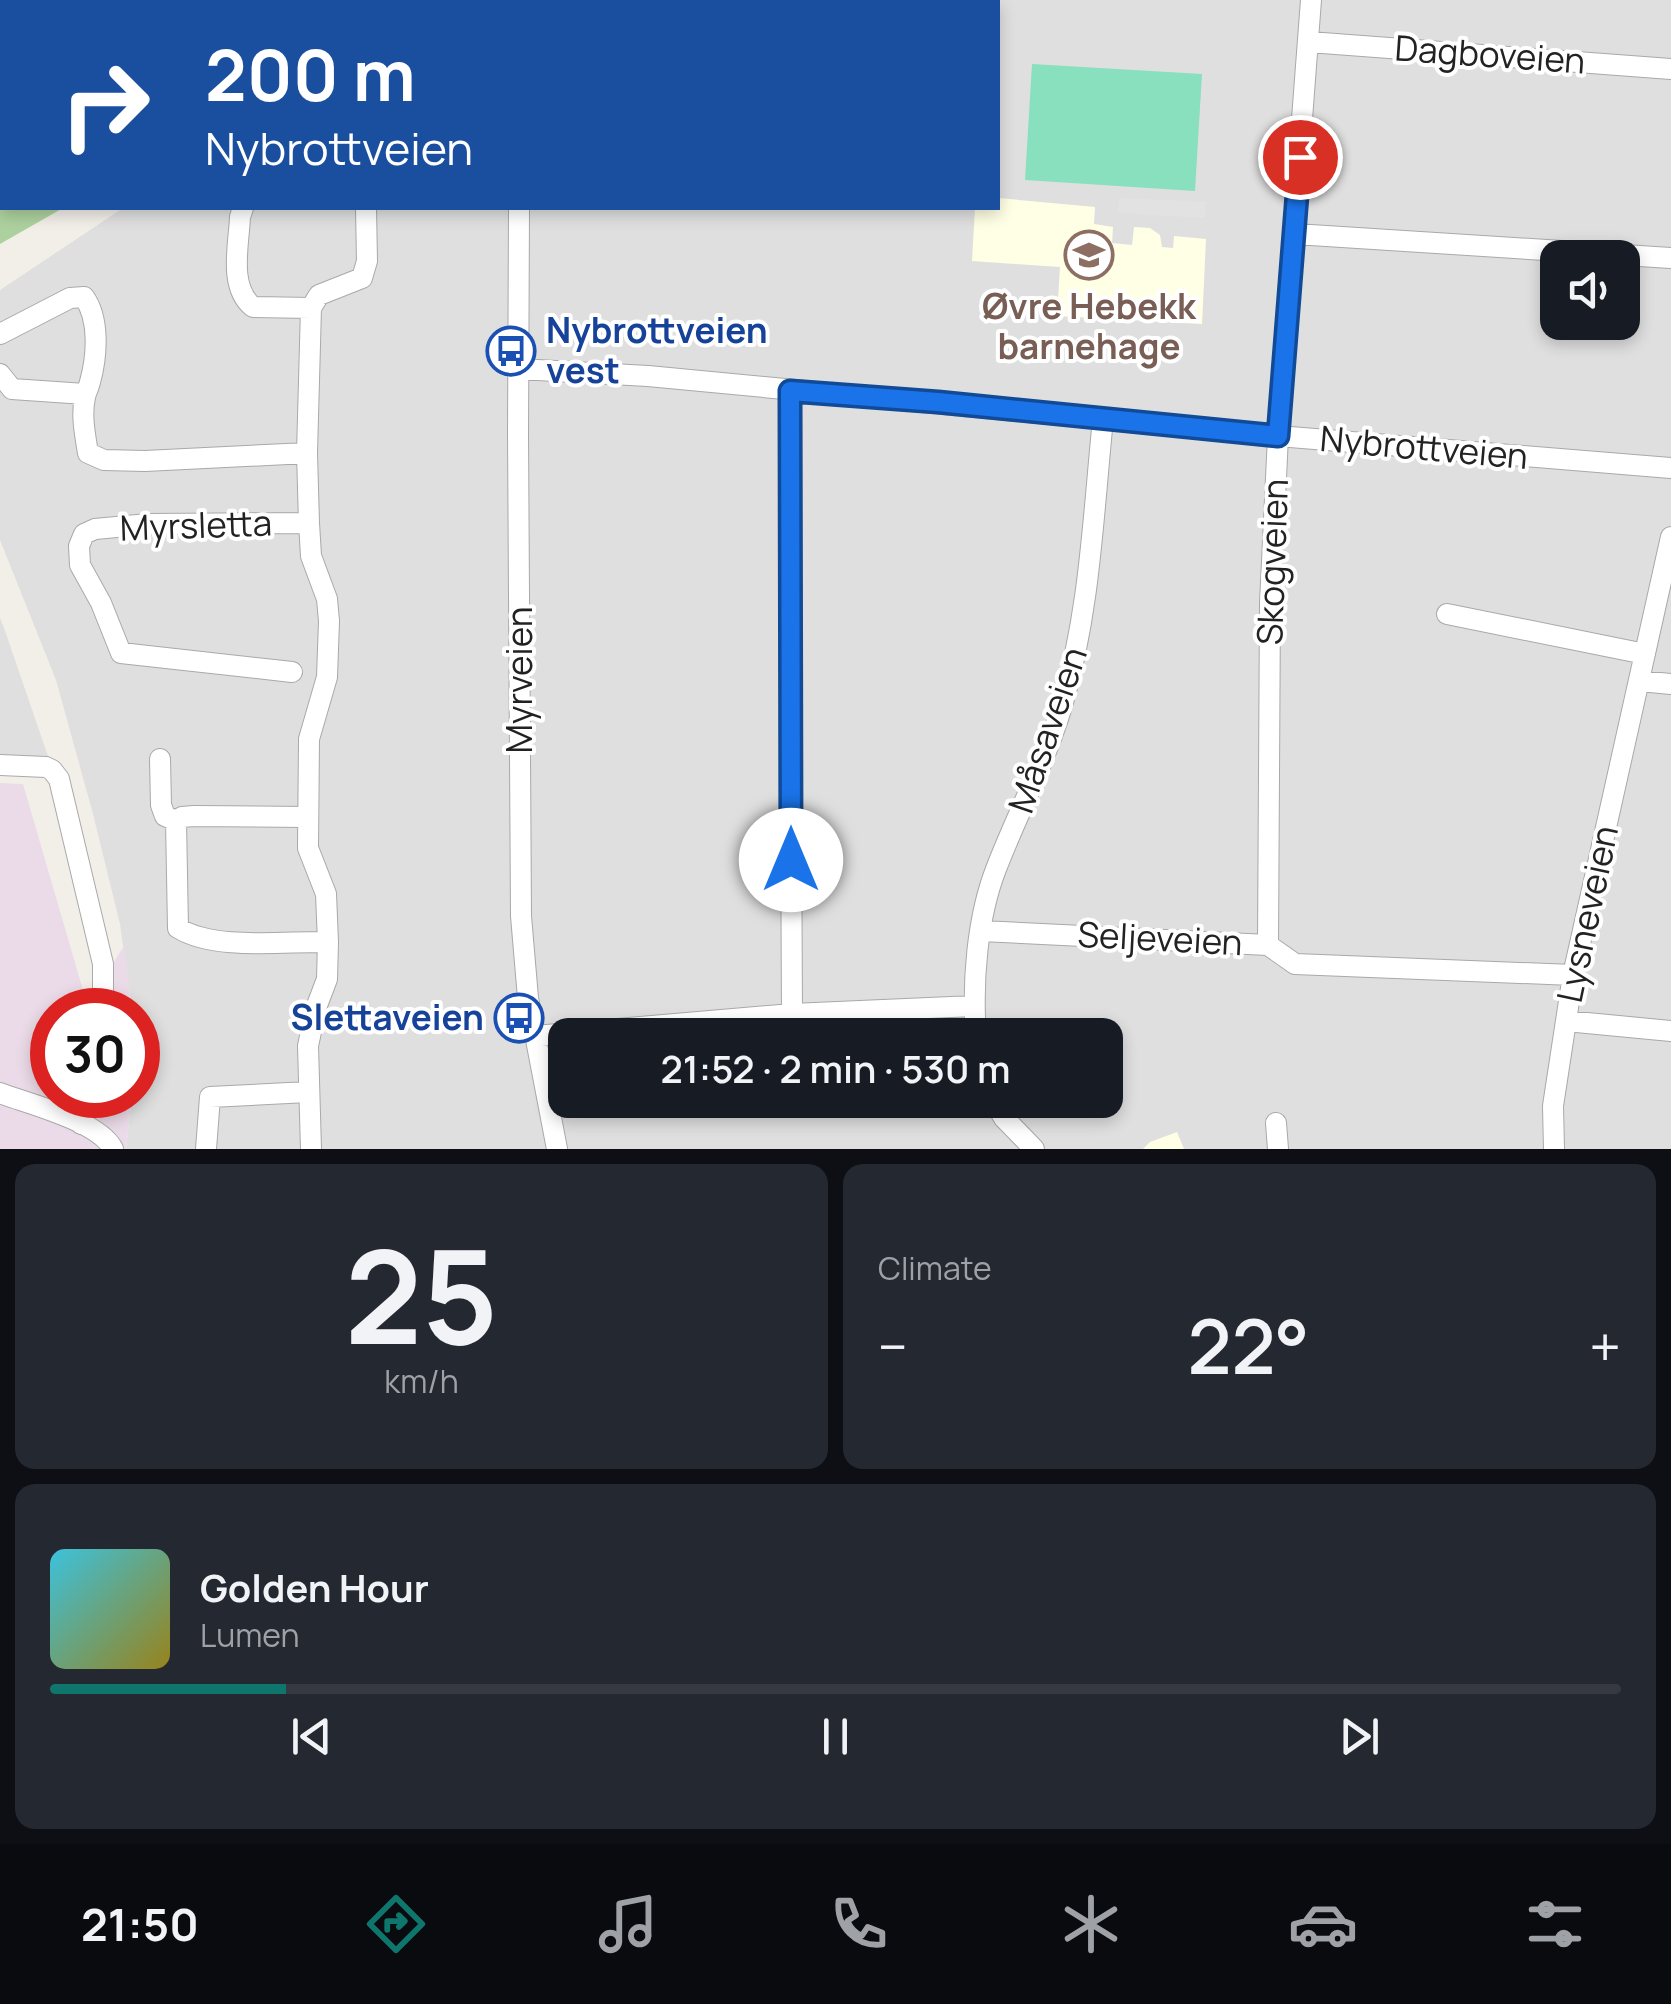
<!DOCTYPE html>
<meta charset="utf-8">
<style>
body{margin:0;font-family:Manrope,sans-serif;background:#242831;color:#f1f3f6;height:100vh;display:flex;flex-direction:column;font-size:38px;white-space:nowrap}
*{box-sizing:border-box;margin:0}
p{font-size:32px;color:#9ea1a6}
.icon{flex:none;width:55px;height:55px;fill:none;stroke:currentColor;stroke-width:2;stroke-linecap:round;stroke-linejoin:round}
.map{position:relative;height:1149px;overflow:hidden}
.side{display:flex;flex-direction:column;gap:15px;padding:15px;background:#0d0f14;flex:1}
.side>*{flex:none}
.banner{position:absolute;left:0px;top:0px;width:1000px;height:210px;box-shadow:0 5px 15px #0003;background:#1a4fa0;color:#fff;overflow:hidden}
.tools{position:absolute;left:1540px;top:240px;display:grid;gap:20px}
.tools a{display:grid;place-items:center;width:100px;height:100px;border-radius:20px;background:#171b24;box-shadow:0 5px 15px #0003;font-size:50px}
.speed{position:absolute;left:30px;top:988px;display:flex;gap:20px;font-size:50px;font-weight:700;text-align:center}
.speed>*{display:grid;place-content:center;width:130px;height:130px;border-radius:50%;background:#171b24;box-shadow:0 5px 15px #0003;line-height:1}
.speed .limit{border:15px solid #d22;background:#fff;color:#111}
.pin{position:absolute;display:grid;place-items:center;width:85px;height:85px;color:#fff;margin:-42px;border:5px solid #fff;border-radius:50%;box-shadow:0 2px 10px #0007}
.me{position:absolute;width:110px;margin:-55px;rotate:0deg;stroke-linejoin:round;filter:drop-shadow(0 0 8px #0008)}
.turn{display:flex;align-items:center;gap:35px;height:210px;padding:0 40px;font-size:45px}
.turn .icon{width:130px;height:130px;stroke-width:2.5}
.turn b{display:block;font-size:70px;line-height:85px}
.big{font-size:75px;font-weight:600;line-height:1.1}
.side .widget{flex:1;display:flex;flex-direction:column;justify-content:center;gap:15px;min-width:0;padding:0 35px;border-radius:20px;background:#242831}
.side .dial{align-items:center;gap:0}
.dial b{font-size:130px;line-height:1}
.song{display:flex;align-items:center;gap:30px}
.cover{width:120px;height:120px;border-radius:15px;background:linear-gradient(135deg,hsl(190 70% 55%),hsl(50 70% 35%))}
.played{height:10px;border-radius:5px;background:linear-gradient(90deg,#0f766e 15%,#363941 15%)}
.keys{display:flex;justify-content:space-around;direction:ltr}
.heat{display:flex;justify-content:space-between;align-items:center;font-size:55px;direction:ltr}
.side .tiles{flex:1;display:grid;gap:15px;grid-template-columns:1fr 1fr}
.widget:last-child{grid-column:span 2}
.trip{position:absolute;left:548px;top:1018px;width:575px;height:100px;border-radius:20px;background:#171b24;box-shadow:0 5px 15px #0003;font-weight:600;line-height:100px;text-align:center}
.menu{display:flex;height:160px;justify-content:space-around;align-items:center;background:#090b0e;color:#9ea1a6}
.menu .icon{width:70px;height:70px}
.menu .current{color:#0f766e}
.menu b{font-size:45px;color:#f1f3f6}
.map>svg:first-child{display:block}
.residential{fill:#e0dfdf;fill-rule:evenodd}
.industrial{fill:#ebdbe8}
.education{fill:#ffffe5}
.forest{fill:#add19e}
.pitch{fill:#88e0be}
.parking{fill:#e2e2e2}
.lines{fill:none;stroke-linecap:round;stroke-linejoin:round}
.minor-casing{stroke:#a9a9a9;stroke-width:22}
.minor{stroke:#fff;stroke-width:20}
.route-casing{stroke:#114b97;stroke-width:25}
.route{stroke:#1a73e8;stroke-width:18}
.labels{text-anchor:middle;stroke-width:8;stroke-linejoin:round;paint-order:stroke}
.street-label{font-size:35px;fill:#222;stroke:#fff}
.education-label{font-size:35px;font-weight:bold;fill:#785e54;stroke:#fff}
.transit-label{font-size:35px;font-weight:bold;fill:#164399;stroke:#fff;text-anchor:start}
</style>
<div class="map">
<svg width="1671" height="1149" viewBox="0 0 1671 1149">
<rect width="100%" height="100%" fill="#f2efe9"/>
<path class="residential" d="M492,0H1671V1149H126L132,1095H138V1010H132L120,924L93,814L56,680L0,540V290L123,208H998V2H486ZM1558,258H1622V322H1558ZM565,1035H1105V1100H565Z
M0,618L4,628L49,759L0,757Z"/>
<path class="industrial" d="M0,783L23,784L87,1004L124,946L132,1010H52V1095H132L126,1149H0Z"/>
<path class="education" d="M998,198L1095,207L1094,224L1113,227L1112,243L1132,245L1134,227L1150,228L1160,235L1162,247L1173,248L1174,236L1206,239L1202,324L1057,316L1060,267L972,261L975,208H998Z
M1177,1132L1184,1149H1143L1150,1142Z"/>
<path class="forest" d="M0,0H492L486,2H2V208H63L0,244Z"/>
<path class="pitch" d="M1032,64L1202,74L1195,191L1025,180Z"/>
<path class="parking" d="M1119,198L1206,202L1205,218L1118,213Z"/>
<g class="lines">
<g class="minor-casing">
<path id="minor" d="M526,2L527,0
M1309,42L1671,69
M243,208L240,217C239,244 228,287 253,307L311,308
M519,208L518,434L521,916L528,998L557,1149
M1295,234L1671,258
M0,334L70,298L84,297C100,319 97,357 90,382C89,387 86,392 85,397C81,415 85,435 88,453L104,460L145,461L307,453
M519,369L648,376L1278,436L1671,468
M0,374L12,389L85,394
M789,391L792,1014
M1447,614L1645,654
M292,672L121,653L101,603L80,565L79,546L84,534L95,529L148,524L309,523
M1640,681L1671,684
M160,759L161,805L165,816L176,821
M0,765L46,767L52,770L59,779L103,964V1010
M308,817L194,816L182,817L176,821L178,928C215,951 285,941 328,942
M981,931L1268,945L1295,964L1573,975
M1268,945L1270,603L1278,436L1311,0
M1566,1021L1671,1031
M976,1035C972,983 977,918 996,869C1017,814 1045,763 1062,706C1090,611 1093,517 1103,419
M535,1036L792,1014L974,1006
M0,1093C29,1104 99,1121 113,1149
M993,1100L1004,1118L1034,1149
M1276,1123L1278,1149
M81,1124L87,1095
M206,1149L210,1097L308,1092
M311,1149L308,1046L316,1008L327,979L328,942L326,894L308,848L309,739L327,677L329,621L327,599L311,556L309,523L307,453L311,308L319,295L362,278L367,261L366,208
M1554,1149L1553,1106L1573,975L1671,537"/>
</g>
<use href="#minor" class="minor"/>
</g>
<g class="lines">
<g class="route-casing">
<path id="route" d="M791,860L790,391L938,402L1278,436L1300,157"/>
</g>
<use href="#route" class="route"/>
</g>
<defs>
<g id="school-ring" transform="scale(2.5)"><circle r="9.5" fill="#fff" stroke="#8d6e63" stroke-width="1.5"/><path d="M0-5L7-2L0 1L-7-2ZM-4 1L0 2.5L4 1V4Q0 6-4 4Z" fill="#8d6e63"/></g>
<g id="bus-ring" transform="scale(2.5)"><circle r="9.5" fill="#fff" stroke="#1a4fb4" stroke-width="1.5"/><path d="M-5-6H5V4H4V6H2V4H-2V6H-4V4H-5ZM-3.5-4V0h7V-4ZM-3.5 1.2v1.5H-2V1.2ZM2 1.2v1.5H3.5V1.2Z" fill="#1a4fb4"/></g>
</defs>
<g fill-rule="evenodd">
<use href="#school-ring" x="1089" y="255"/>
<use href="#bus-ring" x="511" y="351"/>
<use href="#bus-ring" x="519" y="1018"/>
</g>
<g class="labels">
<g class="street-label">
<text transform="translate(1490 55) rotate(4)" y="12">Dagboveien</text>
<text transform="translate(1424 448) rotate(5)" y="12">Nybrottveien</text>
<text transform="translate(196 526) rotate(-2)" y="12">Myrsletta</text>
<text transform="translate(1273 562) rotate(-88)" y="12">Skogveien</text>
<text transform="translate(520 680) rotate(-90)" y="12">Myrveien</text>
<text transform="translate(1048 730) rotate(-71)" y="12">Måsaveien</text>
<text transform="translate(1588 914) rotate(-78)" y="12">Lysneveien</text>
<text transform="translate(1160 939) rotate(3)" y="12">Seljeveien</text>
</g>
<g class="education-label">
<text x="1089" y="319">Øvre Hebekk<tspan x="1089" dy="40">barnehage</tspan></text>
</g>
<g class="transit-label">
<text x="546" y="343">Nybrottveien<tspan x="546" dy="40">vest</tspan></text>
<text x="484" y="1030" text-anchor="end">Slettaveien</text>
</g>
</g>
</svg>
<div class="tools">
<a><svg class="icon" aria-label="sound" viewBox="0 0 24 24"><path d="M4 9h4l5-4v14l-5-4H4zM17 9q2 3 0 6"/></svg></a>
</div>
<div class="speed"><div class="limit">30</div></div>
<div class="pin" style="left:1300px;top:157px;background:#d93025"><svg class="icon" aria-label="arrive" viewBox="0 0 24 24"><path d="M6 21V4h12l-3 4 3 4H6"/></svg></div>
<svg class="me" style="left:791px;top:860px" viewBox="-20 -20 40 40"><circle r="19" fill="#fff"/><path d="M0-13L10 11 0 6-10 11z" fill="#1a73e8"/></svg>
<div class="trip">21:52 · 2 min · 530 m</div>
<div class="banner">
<div class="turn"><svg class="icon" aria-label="right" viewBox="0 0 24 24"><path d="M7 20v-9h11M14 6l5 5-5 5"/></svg><div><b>200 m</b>Nybrottveien</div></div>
</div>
</div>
<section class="side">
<div class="tiles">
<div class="widget dial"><b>25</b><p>km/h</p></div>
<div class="widget"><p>Climate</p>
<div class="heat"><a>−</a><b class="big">22°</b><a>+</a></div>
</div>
<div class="widget">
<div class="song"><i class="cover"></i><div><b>Golden Hour</b><p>Lumen</p></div></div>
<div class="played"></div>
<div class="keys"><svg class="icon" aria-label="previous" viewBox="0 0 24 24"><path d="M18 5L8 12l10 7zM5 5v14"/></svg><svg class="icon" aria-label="pause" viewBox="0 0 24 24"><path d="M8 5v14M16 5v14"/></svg><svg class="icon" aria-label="next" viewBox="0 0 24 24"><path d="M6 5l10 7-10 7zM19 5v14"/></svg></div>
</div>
</div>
</section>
<nav class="menu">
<b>21:50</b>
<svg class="icon current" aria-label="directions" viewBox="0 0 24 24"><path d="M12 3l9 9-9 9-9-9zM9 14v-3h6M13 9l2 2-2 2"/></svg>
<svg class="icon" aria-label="music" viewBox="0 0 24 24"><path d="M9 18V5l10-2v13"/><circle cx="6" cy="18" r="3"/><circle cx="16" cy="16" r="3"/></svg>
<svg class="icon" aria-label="phone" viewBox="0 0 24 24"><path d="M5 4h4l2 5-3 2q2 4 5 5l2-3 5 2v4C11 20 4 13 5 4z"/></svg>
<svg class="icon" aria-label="climate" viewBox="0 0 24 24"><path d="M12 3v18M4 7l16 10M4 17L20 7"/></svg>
<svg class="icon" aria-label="car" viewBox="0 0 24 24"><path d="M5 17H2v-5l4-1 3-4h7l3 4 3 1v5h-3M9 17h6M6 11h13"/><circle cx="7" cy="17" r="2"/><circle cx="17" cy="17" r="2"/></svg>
<svg class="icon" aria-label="filters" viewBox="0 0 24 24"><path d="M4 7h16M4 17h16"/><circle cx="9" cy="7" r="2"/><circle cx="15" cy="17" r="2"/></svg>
</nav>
